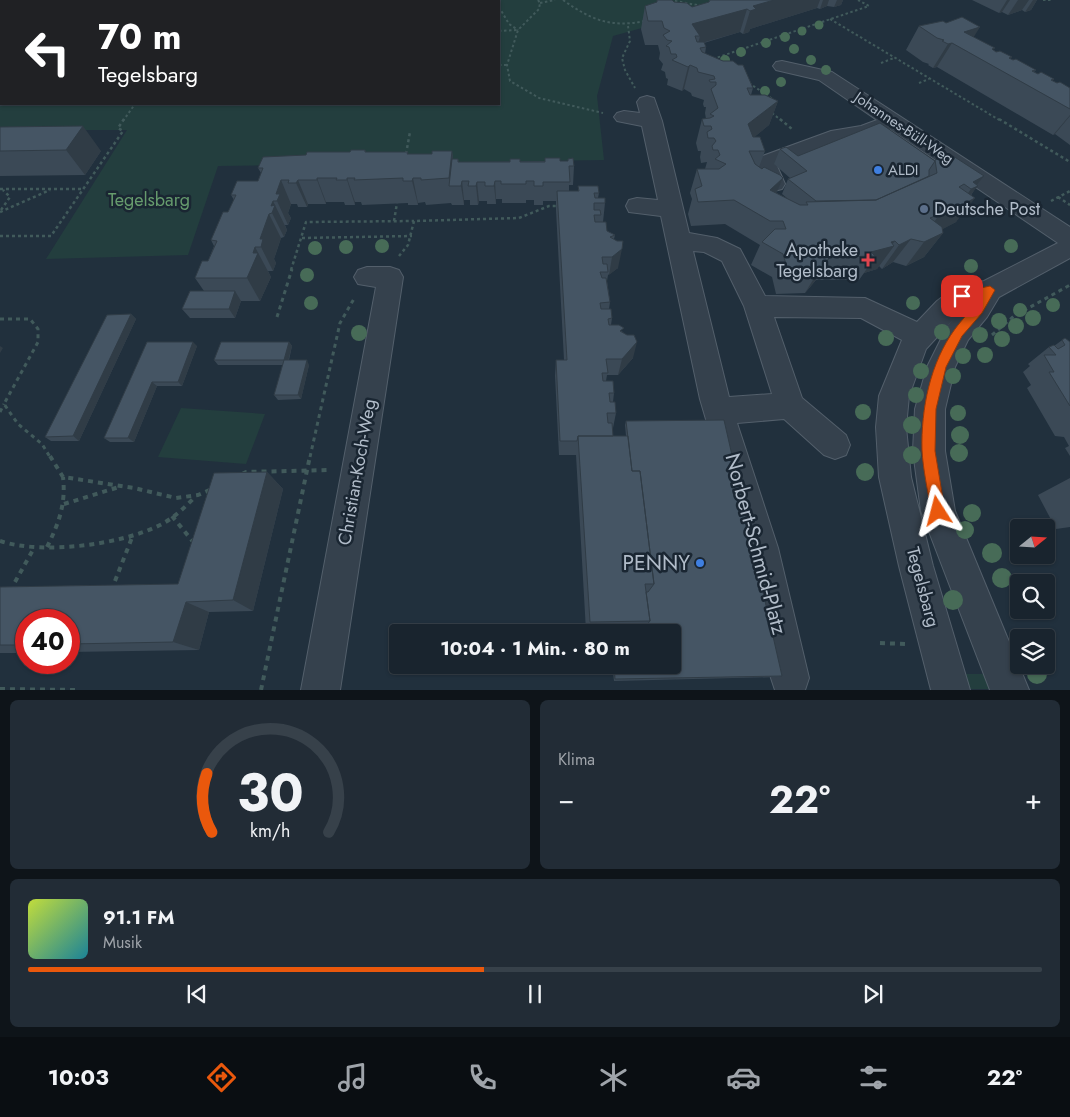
<!DOCTYPE html>
<html lang="de">
<meta charset="utf-8">
<style>
body{margin:0;font-family:Jost,sans-serif;background:#222c36;color:#f1f3f6;height:100vh;display:flex;flex-direction:column;font-size:19px;white-space:nowrap}
*{box-sizing:border-box;margin:0}
p{font-size:16px;color:#9fa4aa}
.icon{flex:none;width:28px;height:28px;fill:none;stroke:currentColor;stroke-width:2;stroke-linecap:round;stroke-linejoin:round}
.map{position:relative;height:690px;overflow:hidden}
.side{display:flex;flex-direction:column;gap:10px;padding:10px;background:#0e1419;flex:1}
.side>*{flex:none}
.top-card{position:absolute;left:0px;top:0px;width:500px;height:105px;box-shadow:0 1px 4px #0004,0 0 0 1px #37414a;background:#202124;color:#fff;overflow:hidden}
.needle{width:32px;rotate:72deg}
.controls{position:absolute;left:1010px;top:519px;display:grid;gap:10px}
.controls a{display:grid;place-items:center;width:45px;height:45px;border-radius:5px;background:#19242e;box-shadow:0 1px 4px #0004,0 0 0 1px #37414a;font-size:25px}
.speed{position:absolute;left:15px;top:609px;display:flex;gap:10px;font-size:25px;font-weight:700;text-align:center}
.speed>*{display:grid;place-content:center;width:65px;height:65px;border-radius:50%;background:#19242e;box-shadow:0 1px 4px #0004,0 0 0 1px #37414a;line-height:1}
.speed .limit{border:8px solid #d22;background:#fff;color:#111}
.pin{position:absolute;display:grid;place-items:center;width:42px;height:42px;color:#fff;margin:-21px;border-radius:10px;box-shadow:0 2px 8px #0006}
.me{position:absolute;width:55px;margin:-28px;rotate:351deg;stroke-linejoin:round;filter:drop-shadow(0 0 4px #0008)}
.turn{display:flex;align-items:center;gap:18px;height:105px;padding:0 15px;font-size:22px}
.turn .icon{width:65px;height:65px;stroke-width:2.5}
.turn b{display:block;font-size:35px;line-height:42px}
.big{font-size:38px;font-weight:700;line-height:1.1}
.side .tile{flex:1;display:flex;flex-direction:column;justify-content:center;gap:8px;min-width:0;padding:0 18px;border-radius:8px;background:#222c36}
.side .dial{align-items:center;gap:0}
.dial svg{height:130px;overflow:visible;fill:none;stroke:#37414a;stroke-width:7;stroke-linecap:round;text-anchor:middle}
.dial text{fill:#f1f3f6;stroke:none}
.song{display:flex;align-items:center;gap:15px}
.cover{width:60px;height:60px;border-radius:8px;background:linear-gradient(135deg,hsl(70 70% 55%),hsl(190 70% 35%))}
.played{height:5px;border-radius:2px;background:linear-gradient(90deg,#ea580c 45%,#37414a 45%)}
.keys{display:flex;justify-content:space-around;direction:ltr}
.heat{display:flex;justify-content:space-between;align-items:center;font-size:28px;direction:ltr}
.side .tiles{flex:1;display:grid;gap:10px;grid-template-columns:1fr 1fr}
.tile:last-child{grid-column:span 2}
.trip{position:absolute;left:389px;top:624px;width:292px;height:50px;border-radius:5px;background:#19242e;box-shadow:0 1px 4px #0004,0 0 0 1px #37414a;font-weight:700;line-height:50px;text-align:center}
.tab-bar{display:flex;height:80px;justify-content:space-around;align-items:center;background:#0a0e12;color:#9fa4aa}
.tab-bar .icon{width:35px;height:35px}
.tab-bar .active{color:#ea580c}
.tab-bar b{font-size:22px;color:#f1f3f6}
.map>svg:first-child{display:block}
.green{fill:#233e3e;fill-rule:evenodd}
.lines{fill:none;stroke-linecap:round;stroke-linejoin:round}
.minor-casing{stroke:#535f6b;stroke-width:2}
.path-far3{stroke:#415a5b;stroke-width:2;stroke-dasharray:2.5 2.5;stroke-linecap:butt}
.path-far2{stroke:#415a5b;stroke-width:2.5;stroke-dasharray:3 3;stroke-linecap:butt}
.path-far1{stroke:#415a5b;stroke-width:3;stroke-dasharray:4 4;stroke-linecap:butt}
.path{stroke:#415a5b;stroke-width:4;stroke-dasharray:5 5;stroke-linecap:butt}
.minor{fill:#35414d;fill-rule:evenodd}
.tree{fill:#476b57}
.wall{fill:#3b4956}
.shaded-wall{fill:#303c46}
.building{fill:#455564;stroke:#303c46}
.route{fill:#ea580c;stroke:#983908}
.shop-dot{fill:#3f7fe0;stroke:#1a2632;stroke-width:2}
.service-dot{fill:#5c6f8a;stroke:#1a2632;stroke-width:2}
.health-dot{fill:#e0444e;stroke:#1a2632;stroke-width:2}
.labels{text-anchor:middle;stroke-width:5;stroke-linejoin:round;paint-order:stroke}
.far-street-label{font-size:15px;fill:#b1bcc9;stroke:#1a2632}
.far-poi-label{font-size:15px;fill:#b1bcc9;stroke:#1a2632;text-anchor:start}
.park-label{font-size:18px;fill:#669b6d;stroke:#1a2632}
.poi-label{font-size:18px;fill:#b1bcc9;stroke:#1a2632;text-anchor:start}
.street-label{font-size:18px;fill:#b1bcc9;stroke:#1a2632}
.near-street-label{font-size:21px;fill:#b1bcc9;stroke:#1a2632}
.near-poi-label{font-size:21px;fill:#b1bcc9;stroke:#1a2632;text-anchor:end}
</style>
<div class="map">
<svg width="1070" height="690" viewBox="0 0 1070 690">
<rect width="100%" height="100%" fill="#21303d"/>
<path class="green" d="M0,0H743L613,36L597,96L604,160L218,166L188,255L46,259L127,130H0ZM1,1H499V104H1Z
M181,408L265,414L246,464L158,457Z
M965,674H990L996,689H969Z"/>
<g class="lines">
<g class="minor-casing">
<path id="minor" d="M782,61L832,72L1070,227V258L999,297L987,317L968,340L955,367L945,409V451L955,511L1029,690H990L921,511L913,451L915,409L927,367L948,325L962,310L926,349L909,396L906,427L911,477L933,566L970,690H931L899,566L879,477L876,427L879,396L902,340L861,318L774,317L802,398L846,435L850,445L846,455L835,459L824,455L784,419L737,423L778,548L809,678L805,690H775L771,678L744,548L700,399L661,216L629,212L626,206L629,200L637,198L658,200L642,126L617,121L614,117L617,113L624,111L640,113L637,102L640,98L647,96L654,98L662,121L689,233L717,238L740,249L765,296L865,298L917,322L937,301L953,289L984,281L1058,243L890,129L865,138L842,141L777,166L785,184L782,189L774,191L766,189L754,163L757,158L831,131L861,126L877,120L819,80L776,70L773,66L776,62ZM693,251L704,252L722,261L744,306L772,394L729,397Z
M367,267H390L399,270L403,277L340,690H301L376,287L358,284L354,277L358,270Z"/>
</g>
<path class="path-far3" d="M140,0L142,1
M490,0L492,1
M538,0L540,3L539,9L518,30L507,65L510,81L539,98L603,113
M563,0C591,20 611,28 645,21
M670,0L702,6
M1043,0H1051
M98,1L103,0
M393,1L395,0
M540,3L555,0
M499,7L509,24L518,30
M830,19L1001,121
M628,26L630,41L622,58L625,70L635,88
M499,31L518,30
M713,59L869,6L858,0
M881,63L894,58
M499,65H507
M749,83L774,100
M919,83L929,79
M772,113L782,121
M123,121L135,104"/>
<path class="path-far2" d="M780,119L792,129
M999,119L1070,162
M406,154L410,132
M0,189H83
M1058,197L1070,205
M1051,201L1070,191
M1,210L10,197L3,190
M0,212L50,190
M394,221L397,203
M0,236H51L123,131L118,128L124,119
M302,238L412,236
M399,256L408,245L414,221L519,218L549,206H560
M291,270L306,222L414,221"/>
<path class="path-far1" d="M277,317L292,269
M0,319H30L38,329V342L4,404L18,424L42,444L50,457
M992,335L1014,316L1070,285
M0,412L4,404
M310,457L340,323L355,297"/>
<path class="path" d="M50,456L63,477L134,488L176,498L198,495L212,489
M242,474L246,472L328,470
M64,504L119,487
M172,516L194,543
M0,541C42,555 122,545 162,524C175,517 185,507 195,497
M47,547C59,523 66,504 63,477
M115,581L133,535
M15,582L34,548
M880,643L906,644
M0,689L78,690
M261,690L310,456"/>
<use href="#minor" class="minor"/>
</g>
<g class="tree">
<circle cx="819" cy="25" r="4.5"/>
<circle cx="802" cy="31" r="4.5"/>
<circle cx="785" cy="37" r="5"/>
<circle cx="766" cy="43" r="5"/>
<circle cx="794" cy="49" r="5"/>
<circle cx="741" cy="52" r="5"/>
<circle cx="725" cy="60" r="5"/>
<circle cx="811" cy="60" r="5"/>
<circle cx="826" cy="70" r="5"/>
<circle cx="781" cy="82" r="5"/>
<circle cx="765" cy="91" r="5"/>
<circle cx="382" cy="246" r="7"/>
<circle cx="1011" cy="246" r="7"/>
<circle cx="346" cy="247" r="7"/>
<circle cx="315" cy="248" r="7"/>
<circle cx="971" cy="266" r="7"/>
<circle cx="307" cy="275" r="7"/>
<circle cx="311" cy="303" r="7"/>
<circle cx="913" cy="303" r="7"/>
<circle cx="1053" cy="305" r="7"/>
<circle cx="1020" cy="310" r="7"/>
<circle cx="1033" cy="318" r="8"/>
<circle cx="999" cy="321" r="8"/>
<circle cx="1016" cy="326" r="8"/>
<circle cx="942" cy="332" r="8"/>
<circle cx="359" cy="333" r="8"/>
<circle cx="980" cy="335" r="8"/>
<circle cx="886" cy="338" r="8"/>
<circle cx="1002" cy="339" r="8"/>
<circle cx="985" cy="355" r="8"/>
<circle cx="963" cy="356" r="8"/>
<circle cx="921" cy="371" r="8"/>
<circle cx="953" cy="376" r="8"/>
<circle cx="916" cy="395" r="8"/>
<circle cx="863" cy="412" r="8"/>
<circle cx="958" cy="413" r="8"/>
<circle cx="912" cy="425" r="9"/>
<circle cx="960" cy="435" r="9"/>
<circle cx="959" cy="453" r="9"/>
<circle cx="912" cy="455" r="9"/>
<circle cx="865" cy="472" r="9"/>
<circle cx="972" cy="513" r="9"/>
<circle cx="965" cy="530" r="9"/>
<circle cx="992" cy="553" r="10"/>
<circle cx="1002" cy="578" r="10"/>
<circle cx="953" cy="600" r="10"/>
<circle cx="1037" cy="674" r="10"/>
</g>
<path class="wall" d="M709,0H843L841,5L834,7L827,6L820,9L817,8L750,29L749,32L743,34L740,32L704,43L706,47L705,54L753,88L751,95L778,101L769,125L754,137L765,151L759,167L762,169L783,178L776,193L788,199L782,194L788,179L790,178L774,164L780,149L798,156L935,161L977,185L956,222L942,229L943,233L924,257L906,266L893,262L882,269L879,266L877,269L864,273L859,280H816L805,293L776,294L772,277L751,265L760,245L725,224L691,226L688,214L692,199L690,193L697,169H705L707,162L701,163L700,157L701,151H698L696,143L702,119H706L705,113L706,107H704L703,104L704,100L692,96L691,93L684,89L682,91L667,85L668,79L666,78L665,72L661,70L663,64L659,59L660,53L658,45H645L641,29L645,6L674,2L692,7L709,2Z
M972,0H1037L1031,10L1025,12L1022,10L1008,15L1002,12L999,13Z
M919,26L974,37L993,50L1011,59L1036,70L1034,72L1038,74L1054,79L1052,81L1070,88V145L1055,134L1053,135L937,67L933,68L928,65L929,64L923,62L906,50Z
M0,127L101,151L85,175L0,176Z
M365,150L366,152H408V154H432L452,151L453,159H458L459,162L560,161L574,166L573,185H569V191H578V186L599,193L598,198L605,203L603,222L607,231L615,235L614,239L618,268L608,275L607,281L610,302L609,309L612,318L611,325L623,332L633,358L618,375H607L606,381L614,393L613,402L616,413L613,428V436H626L625,425L626,421L782,676L778,677L614,681L612,665H672V632H610V630L586,631L576,455H559L555,376L556,360H564L556,210V201H543V205H534V200H526V203H502V199H496V204H487V201H479L478,205H470V200H464V205H452L451,203L426,205L425,202L418,203V205H408V203L362,205L361,202H355V205H345L344,202H326V204H308L307,207H298L297,204H291L288,213L291,218L288,225H285L287,230L284,237L281,238L274,259L276,263L273,271H268L271,277L260,301H241L235,318H190L182,309L204,291L195,278L208,261L214,246L211,240L228,212L234,200L231,195L258,181L261,173L258,168L306,155L350,152Z
M131,314L136,319L79,441H51L45,437Z
M1065,338L1070,342V456L1065,448L1069,446L1064,437L1055,436L1027,388L1031,385L1023,372L1030,366L1028,364L1049,347L1054,346Z
M147,342L197,346L182,386H157L134,442H110L104,438Z
M289,342L292,346L289,360L309,365L301,399L278,400L274,395L283,365H218L214,360Z
M267,472L283,489L253,611L209,612L199,650L69,652V620H26V653H0V587L178,584Z
M1070,478V527L1056,529L1038,495Z"/>
<path class="shaded-wall" d="M774,0H820L817,8L750,29L749,32L743,34L750,11L753,6Z
M823,0H829L827,6L820,9Z
M837,0H843L841,5L834,7Z
M1007,0H1010L1002,12L999,13Z
M1018,0H1029L1022,10L1008,15Z
M1033,0H1037L1031,10L1025,12Z
M747,9L740,32L698,44L700,36L692,24Z
M980,27L965,51L964,32Z
M952,43L937,67L933,68L948,44Z
M690,65L684,89L682,91L688,67Z
M778,101L769,125L740,149L748,124Z
M1070,115V116L1055,134L1053,135Z
M83,126L101,151L85,175L66,150Z
M452,151L455,176L450,186L449,178Z
M984,176L975,187L978,186L964,203L975,198L956,222L919,242L937,218L958,207L971,189L973,182Z
M317,178L326,202V204L317,180Z
M347,178L355,202V205L347,180Z
M413,178L418,203V205L412,181Z
M783,178L772,203L770,190Z
M281,180L291,204L288,213L291,218L288,225L277,201L276,194Z
M298,180L308,204L307,207L296,183Z
M462,181L464,200V205L461,186Z
M495,181L496,199V204L494,186Z
M477,182L479,201L478,205L476,186Z
M273,201L287,230L284,237L272,213L271,206Z
M269,214L281,238L274,259L276,263L273,271L261,247L260,239Z
M943,233L924,257L906,266L924,242Z
M911,239L893,262L882,269L899,245Z
M895,241L890,247L894,246L877,269L864,273L875,256L871,252L891,242Z
M255,247L271,277L260,301L247,278Z
M622,249L618,268L609,275L612,257Z
M830,257L816,280L805,293L819,270Z
M235,291L241,301L235,318L229,309Z
M131,314L136,319L79,441L73,436Z
M193,342L197,346L182,386L178,382Z
M289,342L292,346L287,365L284,360Z
M637,342L633,358L618,375L622,359Z
M0,346L3,348L0,353Z
M307,360L309,365L301,399L298,395Z
M152,382L157,386L134,442L128,438Z
M267,472L283,489L253,611L233,600Z
M186,602L209,612L199,650L173,642Z"/>
<path class="building" d="M657,0H672L674,2L687,3L692,7L709,2L710,0H774L753,6L756,9L750,11L747,9L692,24L700,36H695L697,42H704L706,47L700,48L702,52L723,61H733L738,65H743L753,88H747L750,95H765L778,101L748,124L753,137H760L765,151H749L755,164L762,169L764,167L780,175L783,178L770,190L800,205H808L806,202L876,200L937,173L935,160L950,154L984,176L973,182L978,186L971,189L964,184L959,187L975,198L937,218L935,216L930,218L942,227L943,233L924,242L911,239L899,245L895,241L891,242L894,246L871,252L875,256L830,257L819,270L788,271L783,254L762,242L775,229H786L783,221H770L734,200L698,202L695,189L702,186L697,169H719L726,164L715,159L720,155L718,150H713L712,146L716,141L714,138H708L707,132L712,129L711,126H704L702,119L710,118L714,116L710,114L718,108L711,89L716,85V82H710L709,80L715,79L714,76L698,72L697,68L690,65L688,67L672,60L677,57L676,54H671L669,47L666,46L672,41L667,40L663,35L670,31L664,28L662,21H648L645,6L657,2Z
M962,17L980,27L964,32L995,48L992,49L996,52L1000,51L1012,57L1009,58L1013,60L1016,59L1036,70L1032,71L1038,74L1041,72L1054,79L1051,80L1057,83L1060,82L1070,88V109L952,43L948,44L942,41L944,40L937,38L919,26L943,21L946,23Z
M880,123L935,161L929,170V176L876,200L816,201L788,179L807,171L780,149L786,147L798,156Z
M83,126L66,150L0,151V127Z
M351,150H365V152H408L407,154H432V151H452L449,178L421,180V178H413L412,181H403V178L354,180L355,178H347V180H336L337,178H317V180H298L296,183H288L289,180H281L276,194H280L277,201H273L271,206L275,205L272,213L269,214L260,239H263L261,247H255L253,253H258L247,278H195L202,261H208L217,241L211,240L223,212H228L236,195H231L237,181H258L263,168H258L263,157L306,155L307,152H350Z
M545,158H560V161H568V159L573,158L574,166H569L570,182H543V186H534V181H526V184H501V181H495L494,186H485V182H477L476,186H468L469,181H462L461,186H449L452,159H458V162H510V159H520V162H545Z
M578,186H598L599,193H594L595,198H605V203H594V210H600L601,215H594L595,222H606L607,231L615,235L610,237L617,241H623L622,249L612,257H602L603,264H607L608,272H600L602,278H606L610,302L600,303L601,309H611L612,318L608,319L609,325H619L624,328L620,331L627,335H634L637,342L622,359H606L608,373H602L603,381H613L614,393H609L610,402H615L616,413H607L608,423H612L613,436H578L577,441H560L556,360H567L557,191H579Z
M190,291H235L229,309H182Z
M131,314L73,436L45,437L107,315Z
M1065,338L1070,342V406L1049,372H1054L1044,355H1056L1049,347L1054,345L1058,349L1065,345L1062,340Z
M147,342H193L178,382H152L128,438H104Z
M221,342H289L284,360H307L298,395H274L284,360H214Z
M724,420L782,676L615,679L614,665H672V632H611V629L644,628L650,621L646,592H648L654,584L640,471H632L626,421Z
M578,436H628L632,471H640L654,584H645L650,621L590,622Z
M267,472L233,600L186,602L173,642L69,644V620H26V645H0V587L178,584L214,473Z"/>
<path class="route" d="M990,286L995,290L982,313L962,336L946,367L936,409L935,451L945,511L943,515L938,517L933,515L931,511C928,491 923,470 922,450C921,409 930,363 955,329C963,318 973,309 981,296L962,300L958,299L957,296L958,293Z"/>
<g class="shop-dot">
<circle cx="878" cy="170" r="5"/>
<circle cx="700" cy="563" r="5"/>
</g>
<circle class="service-dot" cx="924" cy="209" r="5"/>
<path class="health-dot" d="M865.5 252.5h5v5h5v5h-5v5h-5v-5h-5v-5h5z"/>
<g class="labels">
<g class="far-street-label">
<text transform="translate(904 128) rotate(34)" y="5">Johannes-Büll-Weg</text>
</g>
<g class="far-poi-label">
<text x="888" y="175">ALDI</text>
</g>
<g class="park-label">
<text x="149" y="206">Tegelsbarg</text>
</g>
<g class="poi-label">
<text x="934" y="215">Deutsche Post</text>
<text x="858" y="256" text-anchor="end">Apotheke<tspan x="858" dy="21">Tegelsbarg</tspan></text>
</g>
<g class="street-label">
<text transform="translate(357 472) rotate(-80)" y="6">Christian-Koch-Weg</text>
<text transform="translate(923 587) rotate(75)" y="6">Tegelsbarg</text>
</g>
<g class="near-street-label">
<text transform="translate(756 544) rotate(75)" y="7">Norbert-Schmid-Platz</text>
</g>
<g class="near-poi-label">
<text x="690" y="570">PENNY</text>
</g>
</g>
</svg>
<div class="controls">
<a><svg class="needle" viewBox="-14 -14 28 28"><path d="M0-13l5 13h-10z" fill="#e53935"/><path d="M0 13l5-13h-10z" fill="#9fa4aa"/></svg></a>
<a><svg class="icon" aria-label="search" viewBox="0 0 24 24"><circle cx="10" cy="10" r="6"/><path d="M15 15l6 6"/></svg></a>
<a><svg class="icon" aria-label="layers" viewBox="0 0 24 24"><path d="M12 4l9 5-9 5-9-5zM3 14l9 5 9-5"/></svg></a>
</div>
<div class="speed"><div class="limit">40</div></div>
<div class="pin" style="left:962px;top:296px;background:#d93025"><svg class="icon" aria-label="arrive" viewBox="0 0 24 24"><path d="M6 21V4h12l-3 4 3 4H6"/></svg></div>
<svg class="me" style="left:938px;top:511px" viewBox="-20 -20 40 40"><path d="M0-17L14 15 0 8-14 15z" fill="#ea580c" stroke="#fff" stroke-width="4"/></svg>
<div class="trip">10:04 · 1 Min. · 80 m</div>
<div class="top-card">
<div class="turn"><svg class="icon" aria-label="left" viewBox="0 0 24 24"><path d="M17 20v-9H6M10 6l-5 5 5 5"/></svg><div><b>70 m</b>Tegelsbarg</div></div>
</div>
</div>
<section class="side">
<div class="tiles">
<div class="tile dial"><svg viewBox="0 0 100 80">
<path d="M14 69A42 42 0 1 1 86 69"/>
<path d="M14 69A42 42 0 0 1 11 33" stroke="#ea580c"/>
<text x="50" y="56" font-size="32" font-weight="700">30</text>
<text x="50" y="72" font-size="11">km/h</text>
</svg></div>
<div class="tile"><p>Klima</p>
<div class="heat"><a>−</a><b class="big">22°</b><a>+</a></div>
</div>
<div class="tile">
<div class="song"><i class="cover"></i><div><b>91.1 FM</b><p>Musik</p></div></div>
<div class="played"></div>
<div class="keys"><svg class="icon" aria-label="previous" viewBox="0 0 24 24"><path d="M18 5L8 12l10 7zM5 5v14"/></svg><svg class="icon" aria-label="pause" viewBox="0 0 24 24"><path d="M8 5v14M16 5v14"/></svg><svg class="icon" aria-label="next" viewBox="0 0 24 24"><path d="M6 5l10 7-10 7zM19 5v14"/></svg></div>
</div>
</div>
</section>
<nav class="tab-bar">
<b>10:03</b>
<svg class="icon active" aria-label="directions" viewBox="0 0 24 24"><path d="M12 3l9 9-9 9-9-9zM9 14v-3h6M13 9l2 2-2 2"/></svg>
<svg class="icon" aria-label="music" viewBox="0 0 24 24"><path d="M9 18V5l10-2v13"/><circle cx="6" cy="18" r="3"/><circle cx="16" cy="16" r="3"/></svg>
<svg class="icon" aria-label="phone" viewBox="0 0 24 24"><path d="M5 4h4l2 5-3 2q2 4 5 5l2-3 5 2v4C11 20 4 13 5 4z"/></svg>
<svg class="icon" aria-label="climate" viewBox="0 0 24 24"><path d="M12 3v18M4 7l16 10M4 17L20 7"/></svg>
<svg class="icon" aria-label="car" viewBox="0 0 24 24"><path d="M5 17H2v-5l4-1 3-4h7l3 4 3 1v5h-3M9 17h6M6 11h13"/><circle cx="7" cy="17" r="2"/><circle cx="17" cy="17" r="2"/></svg>
<svg class="icon" aria-label="filters" viewBox="0 0 24 24"><path d="M4 7h16M4 17h16"/><circle cx="9" cy="7" r="2"/><circle cx="15" cy="17" r="2"/></svg>
<b>22°</b>
</nav>
